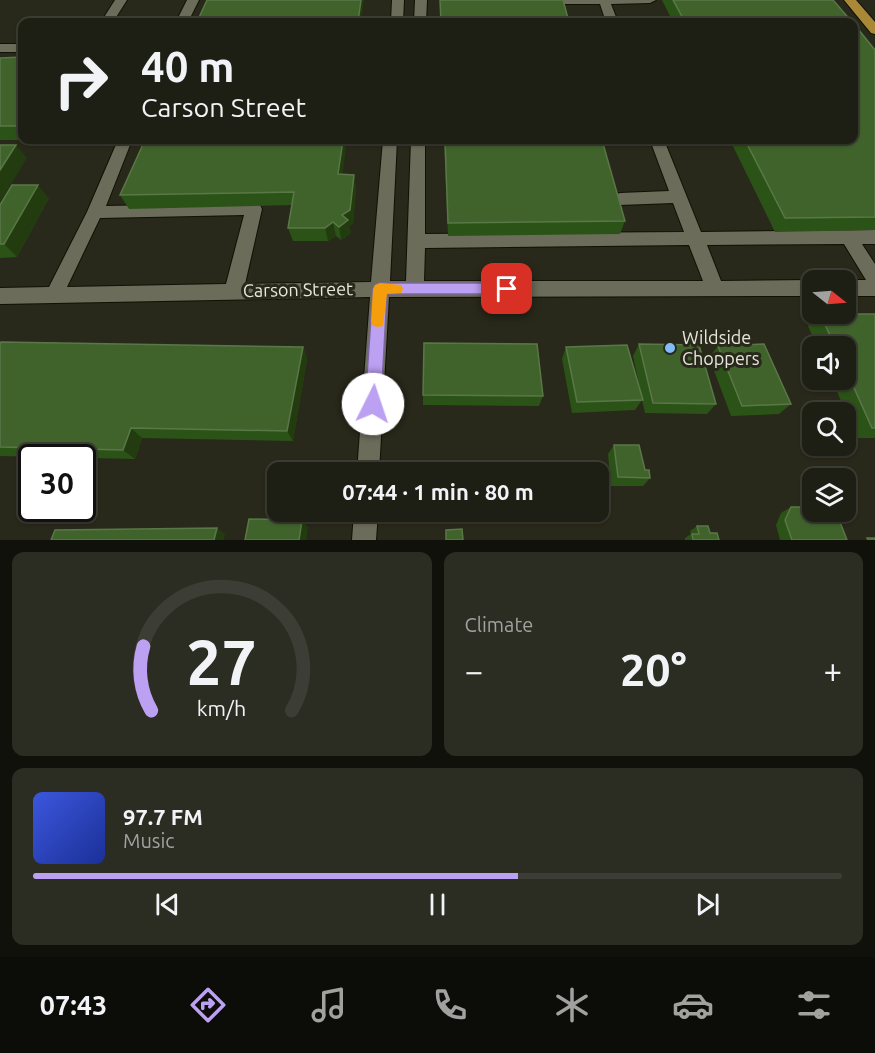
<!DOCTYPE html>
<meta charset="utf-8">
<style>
body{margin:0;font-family:Ubuntu,sans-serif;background:#2b2c22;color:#f1f3f6;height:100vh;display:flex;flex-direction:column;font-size:22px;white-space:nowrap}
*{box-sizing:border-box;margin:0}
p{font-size:20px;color:#a1a2a0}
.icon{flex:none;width:33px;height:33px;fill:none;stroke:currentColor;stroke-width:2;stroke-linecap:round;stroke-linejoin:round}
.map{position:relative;height:540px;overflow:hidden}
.sheet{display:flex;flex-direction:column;gap:12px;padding:12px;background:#10110b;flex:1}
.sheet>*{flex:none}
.banner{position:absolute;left:18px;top:18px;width:840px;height:126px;border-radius:12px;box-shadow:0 2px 4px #0004,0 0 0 2px #3c3d34;background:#1e1f14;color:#f1f3f6;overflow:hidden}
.needle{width:39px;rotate:107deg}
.buttons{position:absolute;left:802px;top:270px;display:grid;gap:12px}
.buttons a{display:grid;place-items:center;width:54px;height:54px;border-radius:12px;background:#1e1f14;box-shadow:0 2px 4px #0004,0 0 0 2px #3c3d34;font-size:30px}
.speed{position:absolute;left:18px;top:444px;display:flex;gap:12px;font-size:30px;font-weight:700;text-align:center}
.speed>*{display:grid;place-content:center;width:78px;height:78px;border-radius:50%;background:#1e1f14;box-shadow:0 2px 4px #0004,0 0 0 2px #3c3d34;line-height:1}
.speed .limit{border:3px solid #111;border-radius:9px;background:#fff;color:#111}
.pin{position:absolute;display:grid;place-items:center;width:51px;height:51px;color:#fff;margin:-26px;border-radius:12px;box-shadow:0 3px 9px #0006}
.me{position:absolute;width:66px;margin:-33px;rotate:4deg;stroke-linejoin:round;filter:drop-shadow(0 0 4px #0008)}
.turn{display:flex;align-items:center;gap:21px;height:126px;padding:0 24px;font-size:27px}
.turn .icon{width:78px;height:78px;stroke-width:2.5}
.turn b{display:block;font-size:42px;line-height:51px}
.big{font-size:45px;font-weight:700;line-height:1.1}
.sheet .widget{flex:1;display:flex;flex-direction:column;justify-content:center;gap:9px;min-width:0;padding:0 21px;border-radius:12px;background:#2b2c22}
.sheet .dial{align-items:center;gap:0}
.dial svg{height:156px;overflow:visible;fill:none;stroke:#3c3d34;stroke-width:7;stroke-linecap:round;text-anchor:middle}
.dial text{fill:#f1f3f6;stroke:none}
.song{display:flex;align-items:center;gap:18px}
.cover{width:72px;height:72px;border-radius:9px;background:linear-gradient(135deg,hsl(230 70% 55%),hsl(230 70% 35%))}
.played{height:6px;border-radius:3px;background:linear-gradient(90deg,#bca0f2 60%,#3c3d34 60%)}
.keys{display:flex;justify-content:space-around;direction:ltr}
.heat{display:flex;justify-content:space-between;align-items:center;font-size:33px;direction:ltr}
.sheet .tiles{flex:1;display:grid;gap:12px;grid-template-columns:1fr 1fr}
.widget:last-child{grid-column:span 2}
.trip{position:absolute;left:267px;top:462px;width:342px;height:60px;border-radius:12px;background:#1e1f14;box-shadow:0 2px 4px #0004,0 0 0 2px #3c3d34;font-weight:700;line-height:60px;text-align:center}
.menu{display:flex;height:96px;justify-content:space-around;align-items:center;background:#0c0c08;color:#a1a2a0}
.menu .icon{width:42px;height:42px}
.menu .selected{color:#bca0f2}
.menu b{font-size:27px;color:#f1f3f6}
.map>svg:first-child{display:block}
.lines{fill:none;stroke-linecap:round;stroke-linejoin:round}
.minor-casing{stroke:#111104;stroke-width:2}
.major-casing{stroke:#111104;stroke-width:2}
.minor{fill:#6c6c5b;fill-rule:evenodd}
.major{fill:#a98838;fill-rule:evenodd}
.wall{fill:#2c5317}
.shaded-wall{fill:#223c0f}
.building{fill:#40632c;stroke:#5a7748;stroke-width:1.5}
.route{fill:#bca0f2;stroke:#7a689d;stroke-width:1.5}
.slow{fill:#f59e0b}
.poi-dot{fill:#80bdfa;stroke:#28291a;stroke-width:2}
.labels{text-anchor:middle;stroke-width:6;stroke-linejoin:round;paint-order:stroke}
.street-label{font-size:18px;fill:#e6e6dd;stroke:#28291a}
.poi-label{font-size:18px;fill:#e6e6dd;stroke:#28291a;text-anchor:start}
</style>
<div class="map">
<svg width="875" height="540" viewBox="0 0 875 540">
<rect width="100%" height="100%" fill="#28291a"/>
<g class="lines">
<g class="minor-casing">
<path id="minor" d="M115,0H127L113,22H101Z
M187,0H199L188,22H176Z
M392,0H404L403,22H391Z
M415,0H427L426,22H414Z
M559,0H656L650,3L611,4L618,22H606L600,4H564L560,3Z
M0,44H22V52H0Z
M118,140H132L106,206L254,203L260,205L262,209L245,284L371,282L383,140H397L390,281H406L411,140H425V234L684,232L673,203L620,205L614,203L612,199L614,195L620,193L669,191L650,140H664L701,232L875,230V244H862L875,264V296H846V280H866L844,244L707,245L721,281L813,280V296L389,297L379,472H357L370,297L0,304V288L49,287L87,212ZM244,215L226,284L67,287L100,218ZM689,245L703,281H424L425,248Z
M354,512H378L376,540H352Z"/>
</g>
<g class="major-casing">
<path id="major" d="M844,0H856L875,22V34L871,33Z"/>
</g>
<use href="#minor" class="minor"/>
<use href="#major" class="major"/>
</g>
<path class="wall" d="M662,0H833L852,22H673Z
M875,50V230L775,232L730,140H854Z
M22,57V140H37H0V58Z
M444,140H602L625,221L620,234L448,236Z
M342,175H354L356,189L353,224L349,226L351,233L341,240L336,236L328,241H293L288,228L292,205L129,209L120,195Z
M49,198L17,257L0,258V205Z
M820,314H875V438H857L832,380H846V346H817L808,326Z
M0,344L303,347L307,359L293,441L142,438L135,459L0,456Z
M639,344L716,404L707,414L645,413L642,400L635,410L572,413L562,359L566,347L641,394L633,356Z
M718,346L791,404L779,414L731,416L709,357Z
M423,395L543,396L539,406L423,405Z
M614,445L645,470L650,478L643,486H611L608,454Z
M791,507L847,540H780L776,525L781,513Z
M414,512H448L447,519H415Z
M697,526L710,533L719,540H685V538L691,534L690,531Z"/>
<path class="shaded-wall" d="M361,0H364L361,22H358Z
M343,140H347L341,188L338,174Z
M16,145L27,158L0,202V170Z
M354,175L356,189L353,224L349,226L351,233L341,240L339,227Z
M38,185L49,198L17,257L4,244Z
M333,222L336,236L328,241L325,228Z
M303,347L307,359L293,441L287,431Z
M131,428L142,438L135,459L123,450Z
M302,520L308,527L306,540H299Z
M217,528L225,534L224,540H214Z"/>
<path class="building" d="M207,0H361L358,22H197Z
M440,0H563L569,22H441Z
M673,0H833L852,22H685Z
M854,24L875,50V217L785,218L745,140H854Z
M22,57V126H0V58Z
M145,140H343L338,174L354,175L350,210L342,215L348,220L339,227L333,222L325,228H288L294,192L120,195Z
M445,140H602L625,221L448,223Z
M0,145H16L0,170Z
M12,185H38L4,244H0V205Z
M820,314H875V428H872L846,370V346H835Z
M1,342L303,347L287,431L131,428L123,450L0,447V344Z
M424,343L537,344L543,396L423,395Z
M639,344L699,345L716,404L653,403Z
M764,344L791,404L742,406L718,346Z
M627,345L643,400L577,402L566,347Z
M614,445H639L645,470H649L650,478L618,477Z
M791,507H813V512H836L847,540H792L785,520Z
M414,512H448V514H414Z
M249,519L302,520L299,540H245Z
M697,526H708L710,533H717L719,540H693L692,534H699Z
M217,528L214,540H51L55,530Z
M462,529L463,540H446V530Z
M867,538H875V540H868Z"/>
<path class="route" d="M380,283H507L512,285L514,289L512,293L507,294H387L381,404L378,409L373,411L367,409L365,404L373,289L375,285Z"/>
<path class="slow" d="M380,283L401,285L403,289L401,293L387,294L383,326L378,327L373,326L371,321L373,289L375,285Z"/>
<circle class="poi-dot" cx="670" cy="348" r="6"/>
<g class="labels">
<g class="street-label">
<text transform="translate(298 290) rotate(-1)" y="6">Carson Street</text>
</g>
<g class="poi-label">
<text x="682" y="344">Wildside<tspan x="682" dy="21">Choppers</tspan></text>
</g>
</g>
</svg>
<div class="buttons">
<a><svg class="needle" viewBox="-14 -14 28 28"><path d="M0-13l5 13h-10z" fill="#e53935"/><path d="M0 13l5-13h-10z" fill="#a1a2a0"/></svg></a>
<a><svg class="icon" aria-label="sound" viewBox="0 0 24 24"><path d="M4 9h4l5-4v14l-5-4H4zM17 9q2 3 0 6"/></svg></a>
<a><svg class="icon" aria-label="search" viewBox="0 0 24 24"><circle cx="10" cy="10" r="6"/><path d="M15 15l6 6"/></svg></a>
<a><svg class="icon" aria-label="layers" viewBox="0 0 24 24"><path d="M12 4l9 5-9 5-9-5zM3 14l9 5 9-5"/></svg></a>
</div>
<div class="speed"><div class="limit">30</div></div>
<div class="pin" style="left:507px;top:289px;background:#d93025"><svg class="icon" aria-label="arrive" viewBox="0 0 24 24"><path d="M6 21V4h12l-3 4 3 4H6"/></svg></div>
<svg class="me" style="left:373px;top:404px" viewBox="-20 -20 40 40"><circle r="19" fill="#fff"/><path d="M0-13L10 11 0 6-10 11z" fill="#bca0f2"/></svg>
<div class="trip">07:44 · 1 min · 80 m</div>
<div class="banner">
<div class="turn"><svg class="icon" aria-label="right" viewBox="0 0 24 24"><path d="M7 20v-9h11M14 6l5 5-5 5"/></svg><div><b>40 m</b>Carson Street</div></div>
</div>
</div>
<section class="sheet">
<div class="tiles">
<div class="widget dial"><svg viewBox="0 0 100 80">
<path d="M14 69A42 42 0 1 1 86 69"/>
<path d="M14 69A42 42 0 0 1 10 36" stroke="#bca0f2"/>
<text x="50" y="56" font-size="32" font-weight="700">27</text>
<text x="50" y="72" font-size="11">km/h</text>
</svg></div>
<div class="widget"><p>Climate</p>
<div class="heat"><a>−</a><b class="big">20°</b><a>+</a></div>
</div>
<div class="widget">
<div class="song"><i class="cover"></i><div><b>97.7 FM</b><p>Music</p></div></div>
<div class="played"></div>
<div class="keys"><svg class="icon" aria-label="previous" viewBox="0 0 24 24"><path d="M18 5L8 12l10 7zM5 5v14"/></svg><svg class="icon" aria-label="pause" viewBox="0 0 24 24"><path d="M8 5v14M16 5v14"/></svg><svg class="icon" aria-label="next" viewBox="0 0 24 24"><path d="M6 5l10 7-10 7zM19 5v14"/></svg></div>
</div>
</div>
</section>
<nav class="menu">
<b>07:43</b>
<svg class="icon selected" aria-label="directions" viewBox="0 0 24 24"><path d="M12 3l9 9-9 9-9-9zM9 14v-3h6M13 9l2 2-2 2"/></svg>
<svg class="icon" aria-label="music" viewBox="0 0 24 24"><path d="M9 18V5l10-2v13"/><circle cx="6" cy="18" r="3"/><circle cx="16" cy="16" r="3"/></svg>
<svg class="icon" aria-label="phone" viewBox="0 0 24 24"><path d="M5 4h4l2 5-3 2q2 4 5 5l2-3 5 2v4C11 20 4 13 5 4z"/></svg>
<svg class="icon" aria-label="climate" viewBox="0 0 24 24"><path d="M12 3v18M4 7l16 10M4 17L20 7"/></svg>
<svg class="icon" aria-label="car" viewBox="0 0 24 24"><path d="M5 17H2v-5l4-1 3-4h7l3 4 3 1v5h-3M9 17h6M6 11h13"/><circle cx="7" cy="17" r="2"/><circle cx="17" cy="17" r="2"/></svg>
<svg class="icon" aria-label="filters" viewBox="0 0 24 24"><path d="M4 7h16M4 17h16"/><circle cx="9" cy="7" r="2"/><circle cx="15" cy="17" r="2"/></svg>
</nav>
